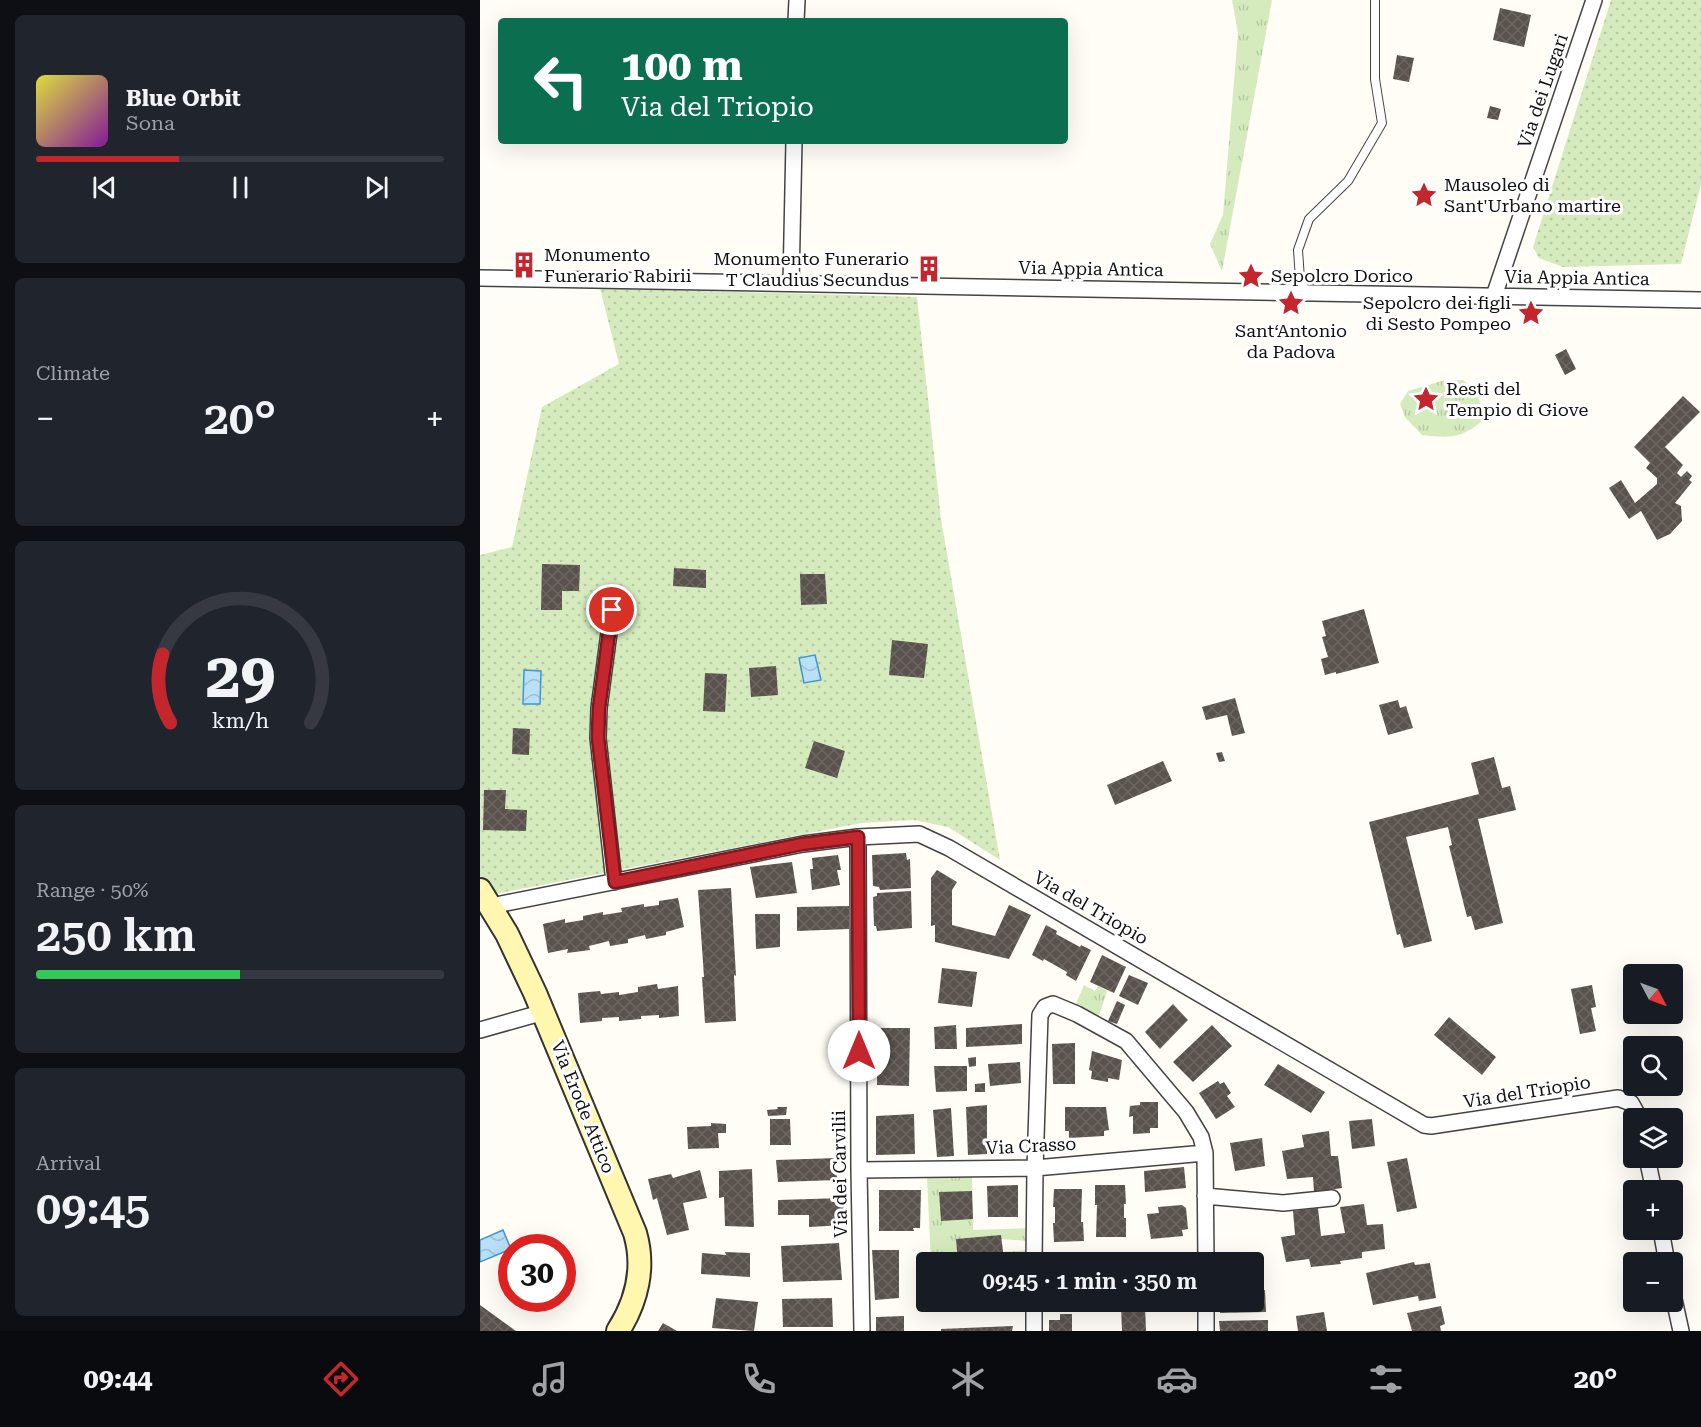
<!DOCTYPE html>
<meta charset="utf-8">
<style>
body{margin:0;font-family:"Roboto Serif",serif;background:#20242c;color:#f1f3f6;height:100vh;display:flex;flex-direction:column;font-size:22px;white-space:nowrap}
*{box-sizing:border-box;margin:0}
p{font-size:20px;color:#9ea1a6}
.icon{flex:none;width:33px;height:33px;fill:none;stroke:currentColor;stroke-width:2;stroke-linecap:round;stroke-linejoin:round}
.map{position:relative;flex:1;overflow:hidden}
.details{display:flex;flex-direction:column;gap:15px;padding:15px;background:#0d0f14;width:480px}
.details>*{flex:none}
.guide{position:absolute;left:18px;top:18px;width:570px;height:126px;border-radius:6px;box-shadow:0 6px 24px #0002;background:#0b6e4f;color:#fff;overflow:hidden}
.needle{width:39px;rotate:131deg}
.fabs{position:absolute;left:1143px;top:964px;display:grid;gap:12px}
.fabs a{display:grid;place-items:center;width:60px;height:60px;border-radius:6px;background:#171b24;box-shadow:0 6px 24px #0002;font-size:30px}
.speed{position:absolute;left:18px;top:1234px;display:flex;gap:12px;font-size:30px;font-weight:700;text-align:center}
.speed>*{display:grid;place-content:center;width:78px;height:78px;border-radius:50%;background:#171b24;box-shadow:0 6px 24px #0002;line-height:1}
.speed .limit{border:9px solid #d22;background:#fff;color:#111}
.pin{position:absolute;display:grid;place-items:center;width:51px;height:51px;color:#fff;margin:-26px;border:3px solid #fff;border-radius:50%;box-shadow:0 2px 6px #0007}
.me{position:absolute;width:66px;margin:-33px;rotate:0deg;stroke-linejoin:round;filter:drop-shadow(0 0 4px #0008)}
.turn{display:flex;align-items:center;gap:21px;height:126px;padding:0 24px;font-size:27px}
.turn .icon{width:78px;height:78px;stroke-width:2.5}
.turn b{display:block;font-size:42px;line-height:51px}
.big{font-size:45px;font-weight:600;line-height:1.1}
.details .tile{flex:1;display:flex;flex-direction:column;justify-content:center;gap:9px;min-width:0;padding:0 21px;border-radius:9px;background:#20242c}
.details .dial{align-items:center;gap:0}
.dial svg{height:156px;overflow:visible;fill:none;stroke:#363941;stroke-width:7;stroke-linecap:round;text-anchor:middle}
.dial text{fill:#f1f3f6;stroke:none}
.song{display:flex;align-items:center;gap:18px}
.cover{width:72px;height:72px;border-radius:9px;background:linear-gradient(135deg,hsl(60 70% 55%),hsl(290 70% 35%))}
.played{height:6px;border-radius:3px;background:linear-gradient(90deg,#c4262e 35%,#363941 35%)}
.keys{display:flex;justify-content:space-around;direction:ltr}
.heat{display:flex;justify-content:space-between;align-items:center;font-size:33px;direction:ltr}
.charge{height:9px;border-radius:4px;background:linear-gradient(90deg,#34c759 50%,#363941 0)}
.trip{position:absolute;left:436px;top:1252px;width:348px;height:60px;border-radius:6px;background:#171b24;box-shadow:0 6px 24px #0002;font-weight:600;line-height:60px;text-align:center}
.dock{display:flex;height:96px;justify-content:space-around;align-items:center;background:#090b0e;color:#9ea1a6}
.dock .icon{width:42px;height:42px}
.dock .selected{color:#c4262e}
.dock b{font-size:27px;color:#f1f3f6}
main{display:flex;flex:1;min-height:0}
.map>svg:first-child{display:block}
.grass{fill:url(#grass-tufts)}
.park{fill:url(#park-dots)}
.water{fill:url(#water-waves);stroke:#3f96cf;stroke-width:1.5}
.building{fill:url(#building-cross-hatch)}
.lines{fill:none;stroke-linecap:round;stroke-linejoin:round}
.service-casing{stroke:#444;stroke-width:10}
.minor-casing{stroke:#444;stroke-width:18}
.secondary-casing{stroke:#333;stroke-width:26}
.service{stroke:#fff;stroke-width:8}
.minor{stroke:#fff;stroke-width:15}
.secondary{stroke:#fff6b0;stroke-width:22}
.route-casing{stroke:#7f191e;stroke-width:15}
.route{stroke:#c4262e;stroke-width:10}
.labels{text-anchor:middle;stroke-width:6;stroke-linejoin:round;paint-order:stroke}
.street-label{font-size:18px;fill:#111;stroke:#fff}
.poi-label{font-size:18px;fill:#111;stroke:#fff;text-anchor:start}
</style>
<main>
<section class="details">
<div class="tile">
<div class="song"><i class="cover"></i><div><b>Blue Orbit</b><p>Sona</p></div></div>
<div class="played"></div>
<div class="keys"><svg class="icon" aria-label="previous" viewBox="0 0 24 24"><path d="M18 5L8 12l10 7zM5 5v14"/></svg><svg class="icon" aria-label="pause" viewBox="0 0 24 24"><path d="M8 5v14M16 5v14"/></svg><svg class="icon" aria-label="next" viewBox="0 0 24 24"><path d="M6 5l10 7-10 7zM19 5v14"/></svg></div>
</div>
<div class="tile"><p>Climate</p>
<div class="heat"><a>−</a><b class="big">20°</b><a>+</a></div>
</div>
<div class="tile dial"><svg viewBox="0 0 100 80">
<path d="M14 69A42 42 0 1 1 86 69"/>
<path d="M14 69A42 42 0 0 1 10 34" stroke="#c4262e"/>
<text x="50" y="56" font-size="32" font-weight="700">29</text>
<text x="50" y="72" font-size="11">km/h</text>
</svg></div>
<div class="tile"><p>Range · 50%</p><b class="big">250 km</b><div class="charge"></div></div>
<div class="tile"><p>Arrival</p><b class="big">09:45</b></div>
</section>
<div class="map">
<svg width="1221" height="1331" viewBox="0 0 1221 1331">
<defs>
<pattern id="grass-tufts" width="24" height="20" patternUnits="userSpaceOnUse" patternTransform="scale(1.5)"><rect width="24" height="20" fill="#d5ebbd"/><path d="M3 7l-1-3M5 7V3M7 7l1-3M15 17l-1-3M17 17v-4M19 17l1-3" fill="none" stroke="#b6c8a1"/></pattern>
<pattern id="park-dots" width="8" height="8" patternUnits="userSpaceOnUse" patternTransform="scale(1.5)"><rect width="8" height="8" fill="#d5ebbd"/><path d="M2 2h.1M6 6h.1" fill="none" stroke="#b6c8a1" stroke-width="1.8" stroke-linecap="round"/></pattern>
<pattern id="water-waves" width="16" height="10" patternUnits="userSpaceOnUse" patternTransform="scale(1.5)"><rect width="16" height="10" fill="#b9e0f7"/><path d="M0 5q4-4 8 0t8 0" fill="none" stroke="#9ebfd3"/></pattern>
<pattern id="building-cross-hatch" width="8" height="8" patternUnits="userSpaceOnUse" patternTransform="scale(1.5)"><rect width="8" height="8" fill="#5a524d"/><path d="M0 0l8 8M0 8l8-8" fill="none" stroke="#6d6662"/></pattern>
</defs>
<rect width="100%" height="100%" fill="#fffdf5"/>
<path class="grass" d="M752,0H792L742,271L730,244L743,215L758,33Z
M983,380C997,392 1003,401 1002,421C981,439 968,438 942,435L925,417L920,404L928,391L962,381Z
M604,985L615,991L618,986L627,991L618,1019L596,1004Z
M492,1175L493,1230L549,1228V1241L521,1239L523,1252L549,1250L550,1263H451L447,1177Z"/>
<path class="park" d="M1131,0H1221V184L1201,264L1083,267L1059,258L1053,247Z
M120,288L437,297L461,519L520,860L468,827L434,820L382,823L15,894L0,876V555L32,547L62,407L139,364Z"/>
<path class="water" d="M335,655L341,680L324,683L319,658Z
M44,670L61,671L60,704H43Z
M23,1230L31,1249L0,1262V1240Z"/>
<path class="building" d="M1020,8L1051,15L1044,47L1013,40Z
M917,55L934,58L929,82L913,79Z
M1010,106L1021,109L1018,120L1007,118Z
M1086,349L1096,369L1085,375L1075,355Z
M1203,396L1220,412L1185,447L1203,465L1197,473L1201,477L1207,471L1212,476L1209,480L1212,482L1195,503L1201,506L1202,521L1190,534L1177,540L1161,511L1149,519L1129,488L1141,480L1155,503L1177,484V478L1166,468L1170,463L1154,447Z
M62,564L100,565L99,591H82V610H61Z
M194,568L226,570V588L193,586Z
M320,574H345L347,604L321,605Z
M884,609L899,663L856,674V672L845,675L841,659L848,657L842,637L846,636L842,621Z
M412,640L448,644L444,678L409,675Z
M296,666L298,695L271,697L269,668Z
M225,673L247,674L245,712L223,711Z
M755,698L765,733L752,736L747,715L726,720L722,707Z
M918,700L920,708L926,706L933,728L908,735L899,705Z
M33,728L50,729L49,755L32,754Z
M334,741L365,751L357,778L325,768Z
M742,752L745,761L739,762L736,753Z
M1014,757L1022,788L1030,786L1036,810L998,819L1023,923L995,930L991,916L987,917L969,846L972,845L968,827L926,837L952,941L924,948L920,934L917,935L889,822L999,794L991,763Z
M683,761L692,781L635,805L627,785Z
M4,790H26L25,809L47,810L46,831L3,830Z
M426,853L427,860L430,859L431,888L400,890L399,887L393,886L392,855Z
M358,855L361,870H357L360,885L332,890L330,869H333L332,858Z
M312,862L317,893L276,898L270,867Z
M457,870L477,882L472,890V925L515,936L529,905L551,915L529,959L455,942V925L451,926V878Z
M251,888L256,976L254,975L256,1021L225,1023L222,977H224L218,890Z
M431,891L432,928L397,931L396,926H394L393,897L397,896V893Z
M198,898L204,927L186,932V935L166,939L165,935L148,939V943L130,946L129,941L109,946L110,950L87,953L88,949L68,953L63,924L85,919V923L103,920V916L123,912V915L142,912L141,908L164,904V907L179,905V901Z
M369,906V929L317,931V907Z
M275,914H300V947L276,949Z
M566,925L577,931L576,934L600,947L601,945L611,950L596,981L586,975L587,972L564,959L563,961L552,955Z
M622,955L646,967L634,993L610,982Z
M462,968L497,972L492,1007L458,1003Z
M649,975L668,983L658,1005L639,996Z
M177,984L178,989L198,986L199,1016L179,1018V1015L161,1016V1019L139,1021V1017L122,1018V1021L100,1023L98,993L120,991L121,994L139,992V995L158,992V987Z
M1112,985L1116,1007L1111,1008L1116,1031L1100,1034L1091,989Z
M637,1001L645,1005L637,1024L628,1021Z
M693,1004L708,1020L680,1049L665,1032Z
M969,1017L1016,1057L1002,1075L954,1035Z
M542,1024V1044L486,1047V1028Z
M476,1025L477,1049H455L454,1027Z
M732,1025L752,1046L713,1082L693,1062Z
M397,1028H430L429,1086L397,1085Z
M595,1043V1084H573L572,1044Z
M612,1051L642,1060L639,1080L628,1078V1082L611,1079L612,1071L609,1070Z
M496,1057V1066L489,1067L488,1058Z
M540,1062L541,1083L510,1086L508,1064Z
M798,1064L845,1092L831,1113L784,1085Z
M454,1066H487V1091L456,1092Z
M738,1081L740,1084L744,1082L751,1093L747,1096L755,1107L736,1119L719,1093Z
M505,1083V1092H495V1084Z
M660,1102H678V1128H670V1133L653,1134V1116L649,1117L650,1106L660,1105Z
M507,1105V1154L488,1155L486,1107Z
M297,1107H307L306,1115L288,1116L287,1110L298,1109Z
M585,1107H626L629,1130L624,1131V1136L589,1138V1131H585Z
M471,1108L474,1156L457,1157L453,1110Z
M434,1114L435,1154L396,1155V1116Z
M290,1119H310L311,1145H290Z
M892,1119L895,1146L872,1149L869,1121Z
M231,1123L246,1124V1133H238L239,1148L208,1149L207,1127L231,1126Z
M849,1131L851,1156H858L862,1188L834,1192L833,1177L807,1179L802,1151L824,1147L822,1135Z
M782,1138L785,1166L755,1171L750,1143Z
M357,1158V1180L298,1182L296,1160Z
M927,1158L937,1208L917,1212L907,1162Z
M704,1167L706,1188L665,1192L664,1171Z
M272,1169L274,1227L245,1226L244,1197L239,1198V1171Z
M220,1170L227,1198L203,1203L209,1230L187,1235L177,1198L173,1200L168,1179L191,1174L193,1178Z
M538,1185V1217H508L507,1186Z
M615,1185H645L646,1204H644V1218H646V1237H616L617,1205H615Z
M574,1189H602L601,1222H603L604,1241L574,1242L573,1223H575V1207H573Z
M399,1190H441L440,1228H433L434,1231H399Z
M492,1191L493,1219L461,1221L459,1192Z
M363,1198L365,1225L329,1227V1215H298V1200Z
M884,1204L887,1225L903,1224L905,1249L882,1252V1258L860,1261L861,1264L831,1267L829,1259L806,1262L801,1237L815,1235L813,1211L838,1208L841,1236L865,1233L860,1207Z
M702,1205L706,1208L708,1229L702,1230L703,1236L671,1239L667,1214L679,1213L678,1207Z
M521,1235L524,1260L478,1263L476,1239Z
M359,1243L362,1280L303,1282L301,1246Z
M392,1250H419V1298L395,1300Z
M245,1252L270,1253V1277L221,1274L222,1253L246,1255Z
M668,1255H705L706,1263H668Z
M646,1258L649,1260V1263H613L616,1260Z
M934,1262L935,1265L950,1263L956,1298L939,1301L938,1296L893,1305L886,1273Z
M785,1290L786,1312L740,1313V1302H774V1291Z
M236,1298L278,1302L274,1331L232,1328Z
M352,1298L353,1327H303L302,1299Z
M456,1302H480L481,1309L457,1310Z
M498,1302H542L543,1306L499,1307Z
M0,1305L36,1331H0Z
M665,1305L666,1331H642L641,1306Z
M961,1306L965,1324L960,1326L961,1331H932L927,1313Z
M844,1312L847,1331H818L816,1316Z
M580,1314H592V1331H569V1320H580Z
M424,1316V1331H396V1317Z
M788,1320V1331H740L739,1321Z
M183,1323L197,1331H178Z
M533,1326L532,1331H461V1329Z"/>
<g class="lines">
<g class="service-casing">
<path id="service" d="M826,292L820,279L818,250L829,219L868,181L902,123L895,79V0"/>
</g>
<g class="minor-casing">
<path id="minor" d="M316,21L317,0
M0,278L1221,300
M311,283L314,141
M1014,296L1114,0
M132,610L119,708L118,738L134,882
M378,837L379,1170L382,1331
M11,906L323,844L378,837L439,834L469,848L944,1125L951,1126L1138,1098L1151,1103L1160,1119
M0,1030L64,1012
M1167,1158L1174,1191
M379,1170L555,1168L725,1153
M725,1196L803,1203L852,1198
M1181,1230L1187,1263
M554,1263L555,1168L560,1015L565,1007L573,1004L597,1014L646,1041L706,1112L721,1137L725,1153L726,1263
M1192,1290L1201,1331
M726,1302V1331
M554,1331V1302"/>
</g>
<g class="secondary-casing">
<path id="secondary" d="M0,890L27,934L55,993L155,1233C165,1267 157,1301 138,1331"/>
</g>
<use href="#service" class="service"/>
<use href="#minor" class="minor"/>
<use href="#secondary" class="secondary"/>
</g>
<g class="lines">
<g class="route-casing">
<path id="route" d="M132,610L119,708L118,738L135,882L322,844L378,837L379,1051"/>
</g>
<use href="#route" class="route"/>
</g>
<defs>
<g id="sight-bare" transform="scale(2.07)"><path d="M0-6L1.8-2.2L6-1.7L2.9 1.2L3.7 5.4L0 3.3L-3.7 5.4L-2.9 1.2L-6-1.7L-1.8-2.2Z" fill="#c4262e" stroke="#fff" stroke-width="2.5" paint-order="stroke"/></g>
<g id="building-bare" transform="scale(2.07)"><path d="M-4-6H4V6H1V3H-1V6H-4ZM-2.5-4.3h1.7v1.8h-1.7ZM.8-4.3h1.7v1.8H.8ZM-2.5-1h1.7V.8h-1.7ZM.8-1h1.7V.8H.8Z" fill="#c4262e" stroke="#fff" stroke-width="2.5" paint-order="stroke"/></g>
</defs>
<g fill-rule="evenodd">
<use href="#sight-bare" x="944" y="195"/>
<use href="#building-bare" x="44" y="265"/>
<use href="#building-bare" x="449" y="269"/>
<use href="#sight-bare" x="771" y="276"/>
<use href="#sight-bare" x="811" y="303"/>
<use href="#sight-bare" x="1051" y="313"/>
<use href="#sight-bare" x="946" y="399"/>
</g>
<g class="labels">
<g class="street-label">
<text transform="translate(1063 91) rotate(-71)" y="6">Via dei Lugari</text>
<text transform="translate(611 269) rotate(1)" y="6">Via Appia Antica</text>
<text transform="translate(1097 278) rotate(1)" y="6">Via Appia Antica</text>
<text transform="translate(611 908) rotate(30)" y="6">Via del Triopio</text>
<text transform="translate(1047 1092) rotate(-9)" y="6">Via del Triopio</text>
<text transform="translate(103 1107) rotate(68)" y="6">Via Erode Attico</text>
<text transform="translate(551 1146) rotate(-3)" y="6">Via Crasso</text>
<text transform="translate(360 1174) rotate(-91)" y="6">Via dei Carvilii</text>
</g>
<g class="poi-label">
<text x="964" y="191">Mausoleo di<tspan x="964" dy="21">Sant'Urbano martire</tspan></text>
<text x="64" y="261">Monumento<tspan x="64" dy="21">Funerario Rabirii</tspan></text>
<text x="429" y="265" text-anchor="end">Monumento Funerario<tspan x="429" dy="21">T Claudius Secundus</tspan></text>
<text x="791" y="282">Sepolcro Dorico</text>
<text x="1031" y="309" text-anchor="end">Sepolcro dei figli<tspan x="1031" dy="21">di Sesto Pompeo</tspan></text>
<text x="811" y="337" text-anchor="middle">Sant‘Antonio<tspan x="811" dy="21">da Padova</tspan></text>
<text x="966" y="395">Resti del<tspan x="966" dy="21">Tempio di Giove</tspan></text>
</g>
</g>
</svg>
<div class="fabs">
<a><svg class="needle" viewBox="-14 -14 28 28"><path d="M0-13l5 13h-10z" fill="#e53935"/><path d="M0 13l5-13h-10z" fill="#9ea1a6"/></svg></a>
<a><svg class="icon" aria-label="search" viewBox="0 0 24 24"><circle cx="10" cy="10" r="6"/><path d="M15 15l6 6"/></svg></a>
<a><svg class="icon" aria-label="layers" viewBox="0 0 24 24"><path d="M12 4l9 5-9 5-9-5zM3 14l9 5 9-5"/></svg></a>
<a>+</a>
<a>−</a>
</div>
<div class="speed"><div class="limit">30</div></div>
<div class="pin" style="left:132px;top:610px;background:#d93025"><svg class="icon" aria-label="arrive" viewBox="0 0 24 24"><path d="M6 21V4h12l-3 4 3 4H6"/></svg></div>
<svg class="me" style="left:379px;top:1051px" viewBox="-20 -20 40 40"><circle r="19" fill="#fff"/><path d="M0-13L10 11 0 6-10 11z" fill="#c4262e"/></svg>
<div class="trip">09:45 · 1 min · 350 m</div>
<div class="guide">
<div class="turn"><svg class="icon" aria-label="left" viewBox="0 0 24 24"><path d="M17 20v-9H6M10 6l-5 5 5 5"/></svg><div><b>100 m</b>Via del Triopio</div></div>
</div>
</div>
</main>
<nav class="dock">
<b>09:44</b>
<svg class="icon selected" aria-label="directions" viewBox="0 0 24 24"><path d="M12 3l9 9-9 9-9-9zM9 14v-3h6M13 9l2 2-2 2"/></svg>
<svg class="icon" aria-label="music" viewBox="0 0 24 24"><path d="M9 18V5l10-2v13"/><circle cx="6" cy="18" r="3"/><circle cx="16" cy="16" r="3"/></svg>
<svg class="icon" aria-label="phone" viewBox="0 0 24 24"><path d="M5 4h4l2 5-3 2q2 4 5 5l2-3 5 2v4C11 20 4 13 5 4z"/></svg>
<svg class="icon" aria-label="climate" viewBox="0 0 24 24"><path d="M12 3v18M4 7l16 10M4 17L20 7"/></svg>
<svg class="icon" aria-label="car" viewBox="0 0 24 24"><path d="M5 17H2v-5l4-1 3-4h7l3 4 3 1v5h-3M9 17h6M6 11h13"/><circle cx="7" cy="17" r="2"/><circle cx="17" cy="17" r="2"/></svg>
<svg class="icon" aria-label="filters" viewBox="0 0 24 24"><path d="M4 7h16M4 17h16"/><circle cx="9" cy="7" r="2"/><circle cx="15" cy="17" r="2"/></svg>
<b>20°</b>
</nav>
